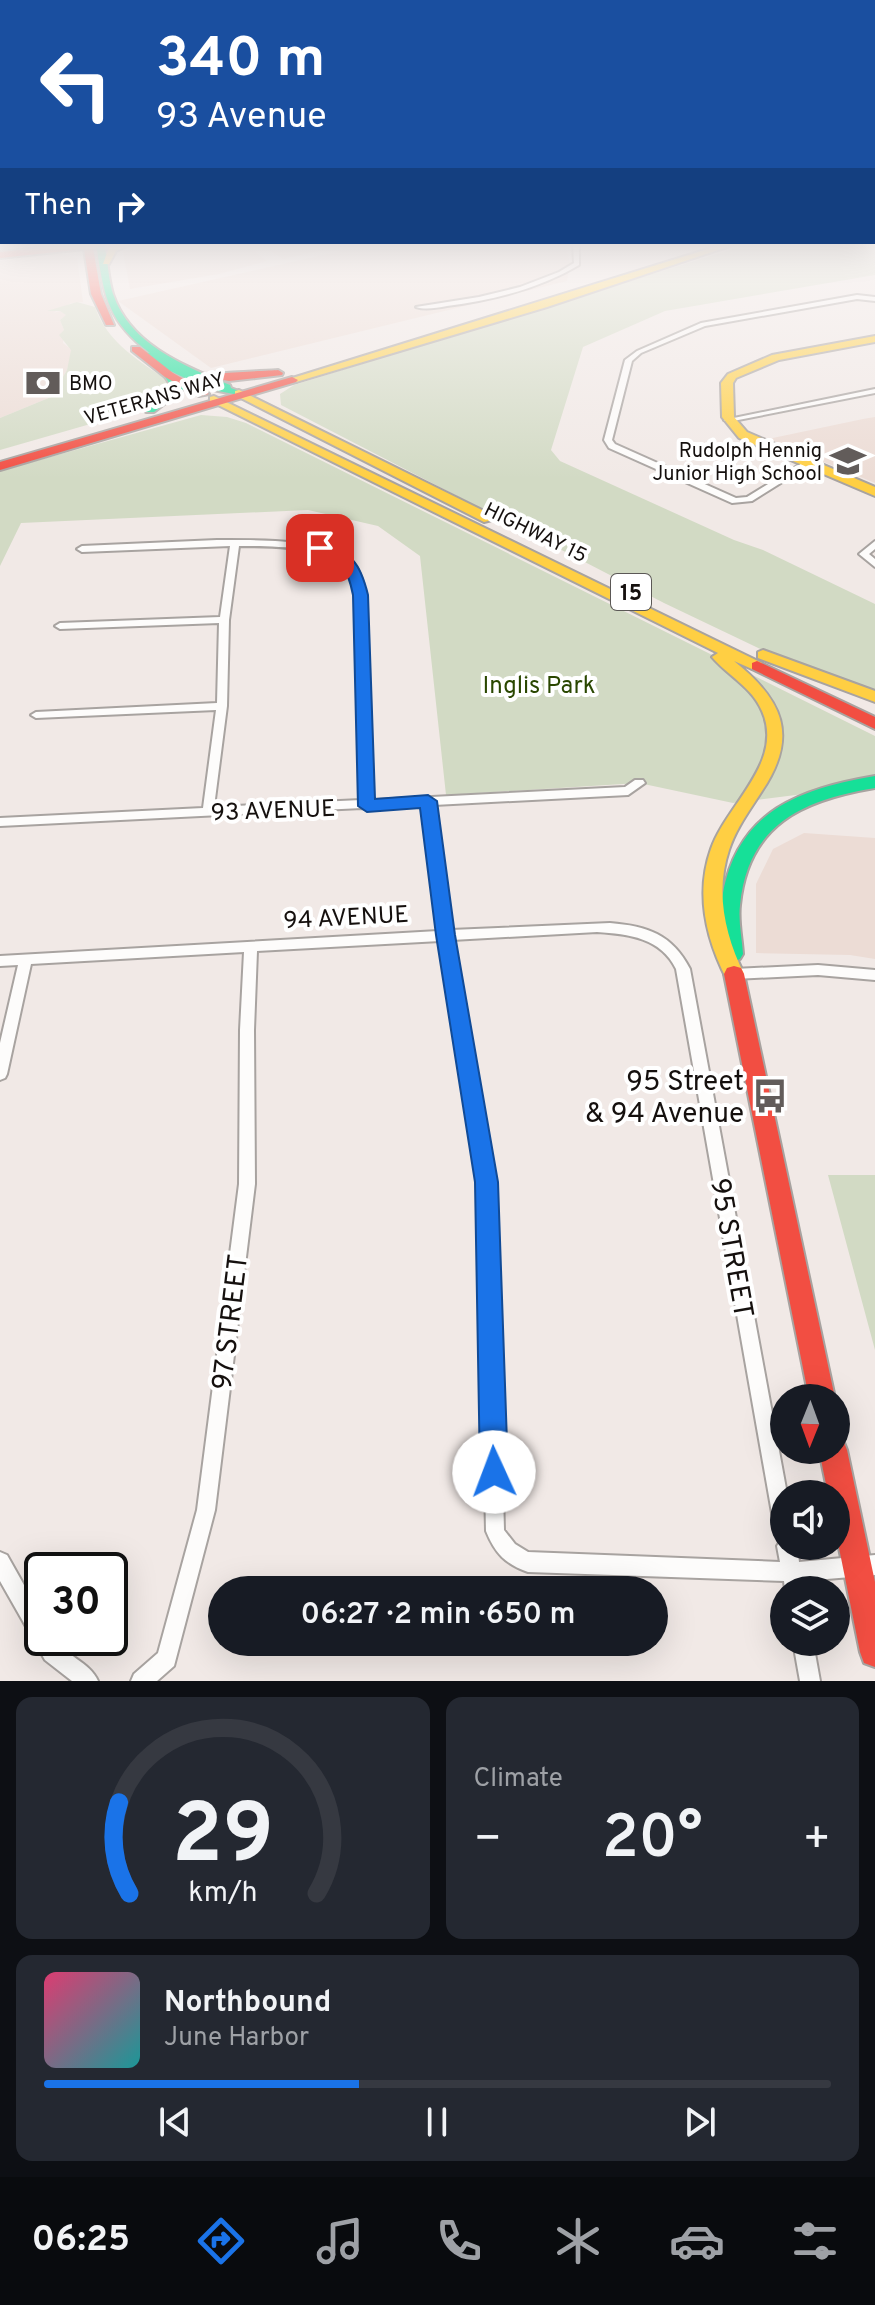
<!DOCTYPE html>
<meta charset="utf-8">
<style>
body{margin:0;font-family:Overpass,sans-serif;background:#242831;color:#f1f3f6;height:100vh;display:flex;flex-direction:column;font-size:30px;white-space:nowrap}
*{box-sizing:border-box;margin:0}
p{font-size:26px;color:#9ea1a6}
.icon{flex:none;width:44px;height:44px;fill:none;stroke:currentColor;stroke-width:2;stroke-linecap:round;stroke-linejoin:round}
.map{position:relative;height:1681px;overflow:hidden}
.sheet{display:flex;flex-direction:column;gap:16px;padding:16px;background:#0d0f14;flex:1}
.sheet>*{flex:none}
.banner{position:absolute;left:0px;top:0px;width:876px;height:244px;box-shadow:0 8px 32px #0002;background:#1a4fa0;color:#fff;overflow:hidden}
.needle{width:52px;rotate:181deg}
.buttons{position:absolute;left:770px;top:1384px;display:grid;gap:16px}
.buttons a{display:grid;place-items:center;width:80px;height:80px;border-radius:50%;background:#171b24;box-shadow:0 8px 32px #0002;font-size:40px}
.speed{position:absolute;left:24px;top:1552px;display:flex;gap:16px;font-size:40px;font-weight:700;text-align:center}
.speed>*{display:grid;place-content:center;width:104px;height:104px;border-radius:50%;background:#171b24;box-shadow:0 8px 32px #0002;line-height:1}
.speed .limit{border:4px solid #111;border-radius:12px;background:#fff;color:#111}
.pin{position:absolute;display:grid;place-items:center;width:68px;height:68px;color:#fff;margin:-34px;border-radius:16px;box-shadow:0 4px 12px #0006}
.me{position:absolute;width:88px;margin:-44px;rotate:358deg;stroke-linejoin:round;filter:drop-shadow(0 0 6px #0008)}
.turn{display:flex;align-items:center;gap:28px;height:168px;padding:0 24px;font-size:36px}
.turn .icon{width:104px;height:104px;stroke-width:2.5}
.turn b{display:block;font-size:56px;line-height:68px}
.then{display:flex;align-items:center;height:76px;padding:0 24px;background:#0003;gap:16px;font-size:30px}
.big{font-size:60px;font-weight:600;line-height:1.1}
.sheet .tile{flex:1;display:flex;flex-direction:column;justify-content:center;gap:12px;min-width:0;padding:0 28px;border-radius:16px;background:#242831}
.sheet .dial{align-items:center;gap:0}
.dial svg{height:208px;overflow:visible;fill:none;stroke:#363941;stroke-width:7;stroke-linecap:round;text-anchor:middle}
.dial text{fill:#f1f3f6;stroke:none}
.song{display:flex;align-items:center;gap:24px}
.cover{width:96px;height:96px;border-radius:12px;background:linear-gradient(135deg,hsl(340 70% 55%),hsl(180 70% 35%))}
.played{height:8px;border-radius:4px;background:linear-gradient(90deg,#1a73e8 40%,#363941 40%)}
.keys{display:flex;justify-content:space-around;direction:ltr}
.heat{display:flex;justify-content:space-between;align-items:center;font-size:44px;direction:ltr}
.sheet .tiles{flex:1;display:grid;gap:16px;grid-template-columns:1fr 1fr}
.tile:last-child{grid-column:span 2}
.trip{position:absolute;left:208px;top:1576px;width:460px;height:80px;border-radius:40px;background:#171b24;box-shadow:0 8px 32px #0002;font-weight:600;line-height:80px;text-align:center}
.tab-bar{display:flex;height:128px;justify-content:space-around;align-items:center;background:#090b0e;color:#9ea1a6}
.tab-bar .icon{width:56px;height:56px}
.tab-bar .on{color:#1a73e8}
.tab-bar b{font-size:36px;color:#f1f3f6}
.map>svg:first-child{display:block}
.built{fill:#ecdcd5}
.green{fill:#d2dac4}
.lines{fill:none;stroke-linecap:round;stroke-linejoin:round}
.street-casing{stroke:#a8a3a0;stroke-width:4}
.fast-casing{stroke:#a8a3a0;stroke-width:4}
.slow-casing{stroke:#a8a3a0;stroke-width:4}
.jam-casing{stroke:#a8a3a0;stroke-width:4}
.street{fill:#fdfcfb;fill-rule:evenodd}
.fast{fill:#16e098;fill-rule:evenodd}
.slow{fill:#ffcf43;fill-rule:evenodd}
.jam{fill:#f24e42;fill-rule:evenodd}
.route{fill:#1a73e8;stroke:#114b97;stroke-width:2}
.labels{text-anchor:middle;stroke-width:8;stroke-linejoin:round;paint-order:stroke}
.far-poi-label{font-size:20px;fill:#15100e;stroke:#fff;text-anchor:start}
.far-street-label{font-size:20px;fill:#15100e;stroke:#fff}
.shield{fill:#fff;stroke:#5b5856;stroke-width:2}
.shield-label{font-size:22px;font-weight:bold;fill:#15100e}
.park-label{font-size:24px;fill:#2a4700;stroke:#fff}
.street-label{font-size:24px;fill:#15100e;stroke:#fff}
.near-poi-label{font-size:28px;fill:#15100e;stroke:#fff;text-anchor:end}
.near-street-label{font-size:28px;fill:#15100e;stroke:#fff}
</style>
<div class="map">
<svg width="875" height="1681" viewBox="0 0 875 1681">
<rect width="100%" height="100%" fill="#f1e9e6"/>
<path class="built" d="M157,244H245L267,261L219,274L130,289L123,252L137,246Z
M259,244H350L283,259Z
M372,244H566L570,264L567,281L211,368L118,301Z
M58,253L77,258L83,302L71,303L53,313L60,311L67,315L60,320L64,330L63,343L72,350L67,370L51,397L0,418V261Z
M875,417V483L768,439L863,419Z
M804,833L875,838V959L850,955L756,953V884L773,849Z"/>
<path class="green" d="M749,244H875V275L665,311L583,347L551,450L560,461L734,540L763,550L875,604V696L777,657L664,603L281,405L280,394L294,385Z
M77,302L95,307C107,343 141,362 170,382L172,387L146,408L0,450V418L51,397L67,370L71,350L59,335L64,330L60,320L66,315L60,311H47Z
M201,415L227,417L246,423L875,736V785L733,803L639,783L446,795L420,556L378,526L308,510L21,523L0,566V471Z
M828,1175H875V1350Z"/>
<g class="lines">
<g class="street-casing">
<path id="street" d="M573,244H579V265C539,289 493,300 447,306C436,308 425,310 416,307L479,297L520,287L559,272L574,263Z
M857,295L875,297V301L857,299L705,326L641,353L632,361L612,440L615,444L736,498L747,497L804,462L811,464L752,501L732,503L609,448L604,440L625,360L637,351L701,323Z
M875,389V393L728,422L724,420Z
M217,540C248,540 330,538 352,561C360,570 363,583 366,595L373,800L625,787L635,780H643L645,783L628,795L434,805L451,930L610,923C647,926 672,934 690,969L787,1494H784V1546H797L799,1562L875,1555V1575L803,1581L805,1590H785L784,1581L528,1572C505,1564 495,1553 486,1531L479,1182L440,941L257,951L254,1030L255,1184L215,1510L174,1666L157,1681H131L134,1674L158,1653L197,1510L239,1184L240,1030L244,952L31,964L7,1074L5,1078L0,1080V1043L18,965L0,966V956L438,931L423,805L372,808L367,810L362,808L0,826V818L203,808L216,710L36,718L31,715L36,712L217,703L219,623L60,629L55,626L60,623L220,617L230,546L82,552L77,549L82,546ZM239,546C264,546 329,546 345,565C352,573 354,585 356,595L361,800L214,807L227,706L229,620ZM597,932C629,934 661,938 676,969L775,1530L777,1537L782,1539L777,1546L780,1562L528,1552L515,1544L504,1530L495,1182L452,940Z
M875,541V549L869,554L875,559V567L859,554Z
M818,965L875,970V980L818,975L734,979L729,978L727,974L729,970L734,969Z
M0,1552L7,1555L42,1617V1638H54C65,1656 90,1662 98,1681H72L45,1660L0,1581Z
M793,1642H813L820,1681H800Z"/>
</g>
<g class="fast-casing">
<path id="fast" d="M96,244H104C108,260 108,278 113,294C130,345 185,366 230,385L231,388L239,391V395L208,389L139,356V352L150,353C106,320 104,294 96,244Z
M165,373H173L184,389L154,412H146V408L172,388L164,375Z
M875,776V788C803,800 748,824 740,905C738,921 742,938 743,954L740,959L733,962L726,959C717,942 719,912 723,893C739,810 800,789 875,776Z"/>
</g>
<g class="slow-casing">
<path id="slow" d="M119,244H131L116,251L109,264H103L109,247Z
M724,244H736L547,307L296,382L286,380Z
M875,336V342L779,360L736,378L733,383L734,417L747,432L875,487V496L739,438L722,417L721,383L728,374L772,355Z
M239,390L494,516L496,519L484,522L235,395V391Z
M214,396L762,663V669H752L734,661C783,700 799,736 762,791C750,810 736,828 729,850C715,892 725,935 744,974L741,980L734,982L727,980C706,939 695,894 711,849C726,805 785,762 762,711C752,687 728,676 712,657L718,653L210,401V397Z
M763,650L875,691V702L758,658V652Z"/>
</g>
<g class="jam-casing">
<path id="jam" d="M79,244H105L93,248L101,294L114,325H106L91,294L84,249L0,258V252Z
M132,347H140L173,373L209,394L199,396L165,377L132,351Z
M278,370L283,373L282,375L229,381L201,376C205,373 266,371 278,370Z
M292,377L298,380L296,382L0,470V462Z
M757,661L875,717V729L752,669V663Z
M734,966L741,968L744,974L835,1398H809L724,974L727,968Z
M836,1438L843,1440L847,1450L875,1582V1667L864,1663L860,1652L836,1533V1494H828L819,1450H836Z"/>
</g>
<use href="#street" class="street"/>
<use href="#fast" class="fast"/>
<use href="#slow" class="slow"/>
<use href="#jam" class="jam"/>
</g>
<linearGradient id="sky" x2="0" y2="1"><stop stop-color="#92c2e8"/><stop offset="0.51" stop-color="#f9f5f4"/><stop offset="1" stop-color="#f9f5f4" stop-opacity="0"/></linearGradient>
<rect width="875" height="479" fill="url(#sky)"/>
<path class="route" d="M320,544C352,553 360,562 368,595L375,799L428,795L437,801L455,935L498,1182L508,1472L504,1482L494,1486L484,1482L480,1472L475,1182L436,935L420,808L367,812L358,806L353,595C347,565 343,563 315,551V545Z"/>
<defs>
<g id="bank-bare" transform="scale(2.76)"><path d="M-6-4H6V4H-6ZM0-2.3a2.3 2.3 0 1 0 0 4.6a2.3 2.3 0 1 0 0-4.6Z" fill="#625c5a" stroke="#fff" stroke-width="2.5" paint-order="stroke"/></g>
<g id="school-bare" transform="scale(2.76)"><path d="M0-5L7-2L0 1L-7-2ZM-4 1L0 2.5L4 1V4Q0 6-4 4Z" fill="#625c5a" stroke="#fff" stroke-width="2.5" paint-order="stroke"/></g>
<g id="bus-bare" transform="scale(2.76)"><path d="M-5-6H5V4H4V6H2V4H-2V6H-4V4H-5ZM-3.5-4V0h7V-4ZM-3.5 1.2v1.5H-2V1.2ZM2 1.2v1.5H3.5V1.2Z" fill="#625c5a" stroke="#fff" stroke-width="2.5" paint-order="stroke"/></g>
</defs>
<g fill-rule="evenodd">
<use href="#bank-bare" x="43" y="383"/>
<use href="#school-bare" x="848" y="461"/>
<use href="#bus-bare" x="770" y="1096"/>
</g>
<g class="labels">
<g class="far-poi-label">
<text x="69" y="390">BMO</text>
<text x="822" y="457" text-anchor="end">Rudolph Hennig<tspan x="822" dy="23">Junior High School</tspan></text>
</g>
<g class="far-street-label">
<text transform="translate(154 398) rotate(-16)" y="7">VETERANS WAY</text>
<text transform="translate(536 532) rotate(26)" y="7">HIGHWAY 15</text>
</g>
<rect class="shield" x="611" y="574" width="40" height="36" rx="6"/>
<g class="shield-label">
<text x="631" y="600">15</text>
</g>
<g class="park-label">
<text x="539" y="693">Inglis Park</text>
</g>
<g class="street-label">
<text transform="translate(273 810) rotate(-2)" y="8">93 AVENUE</text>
<text transform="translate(346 917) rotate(-3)" y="8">94 AVENUE</text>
</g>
<g class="near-poi-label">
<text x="744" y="1090">95 Street<tspan x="744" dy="32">&amp; 94 Avenue</tspan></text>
</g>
<g class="near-street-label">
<text transform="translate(733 1248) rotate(80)" y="10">95 STREET</text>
<text transform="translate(229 1322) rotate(-83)" y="10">97 STREET</text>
</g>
</g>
</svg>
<div class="buttons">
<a><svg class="needle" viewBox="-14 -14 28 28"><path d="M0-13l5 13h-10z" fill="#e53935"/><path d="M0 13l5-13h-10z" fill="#9ea1a6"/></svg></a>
<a><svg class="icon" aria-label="sound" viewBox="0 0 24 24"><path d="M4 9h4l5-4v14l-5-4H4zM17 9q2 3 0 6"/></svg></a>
<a><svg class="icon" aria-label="layers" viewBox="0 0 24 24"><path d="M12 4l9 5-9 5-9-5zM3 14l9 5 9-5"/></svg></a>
</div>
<div class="speed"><div class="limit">30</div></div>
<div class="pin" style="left:320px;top:548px;background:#d93025"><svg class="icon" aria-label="arrive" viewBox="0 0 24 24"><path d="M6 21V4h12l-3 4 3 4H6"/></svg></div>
<svg class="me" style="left:494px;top:1472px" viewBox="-20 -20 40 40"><circle r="19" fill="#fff"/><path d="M0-13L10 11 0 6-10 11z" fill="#1a73e8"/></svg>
<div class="trip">06:27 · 2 min · 650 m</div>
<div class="banner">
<div class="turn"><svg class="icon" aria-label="left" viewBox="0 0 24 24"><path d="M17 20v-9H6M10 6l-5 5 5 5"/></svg><div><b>340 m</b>93 Avenue</div></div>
<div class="then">Then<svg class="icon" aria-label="right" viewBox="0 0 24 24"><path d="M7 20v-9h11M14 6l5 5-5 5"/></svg></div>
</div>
</div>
<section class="sheet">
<div class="tiles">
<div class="tile dial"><svg viewBox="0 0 100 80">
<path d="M14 69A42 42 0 1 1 86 69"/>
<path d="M14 69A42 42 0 0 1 10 34" stroke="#1a73e8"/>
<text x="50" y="56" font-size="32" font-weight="700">29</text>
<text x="50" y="72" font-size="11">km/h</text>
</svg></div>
<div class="tile"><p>Climate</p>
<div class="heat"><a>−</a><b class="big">20°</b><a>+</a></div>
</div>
<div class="tile">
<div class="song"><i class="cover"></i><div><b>Northbound</b><p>June Harbor</p></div></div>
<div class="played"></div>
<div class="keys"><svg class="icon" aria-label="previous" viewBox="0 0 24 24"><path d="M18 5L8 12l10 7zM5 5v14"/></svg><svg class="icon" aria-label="pause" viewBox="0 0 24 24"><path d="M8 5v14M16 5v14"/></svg><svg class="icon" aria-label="next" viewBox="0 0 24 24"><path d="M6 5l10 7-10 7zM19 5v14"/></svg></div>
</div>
</div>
</section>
<nav class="tab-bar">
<b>06:25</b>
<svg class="icon on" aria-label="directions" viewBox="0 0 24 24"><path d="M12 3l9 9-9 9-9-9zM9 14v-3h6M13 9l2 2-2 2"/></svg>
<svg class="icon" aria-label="music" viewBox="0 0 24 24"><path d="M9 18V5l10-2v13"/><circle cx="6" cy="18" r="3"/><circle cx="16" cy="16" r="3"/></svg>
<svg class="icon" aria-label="phone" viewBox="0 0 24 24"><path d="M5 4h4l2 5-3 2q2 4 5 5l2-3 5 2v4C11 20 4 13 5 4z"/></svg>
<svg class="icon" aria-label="climate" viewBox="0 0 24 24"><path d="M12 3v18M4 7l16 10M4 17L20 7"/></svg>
<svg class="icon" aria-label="car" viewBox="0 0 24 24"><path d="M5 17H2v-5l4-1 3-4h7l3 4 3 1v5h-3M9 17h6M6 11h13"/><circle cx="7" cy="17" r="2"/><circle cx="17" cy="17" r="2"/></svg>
<svg class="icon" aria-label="filters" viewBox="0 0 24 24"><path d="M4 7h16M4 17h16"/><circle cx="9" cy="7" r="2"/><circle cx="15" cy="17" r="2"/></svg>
</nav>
